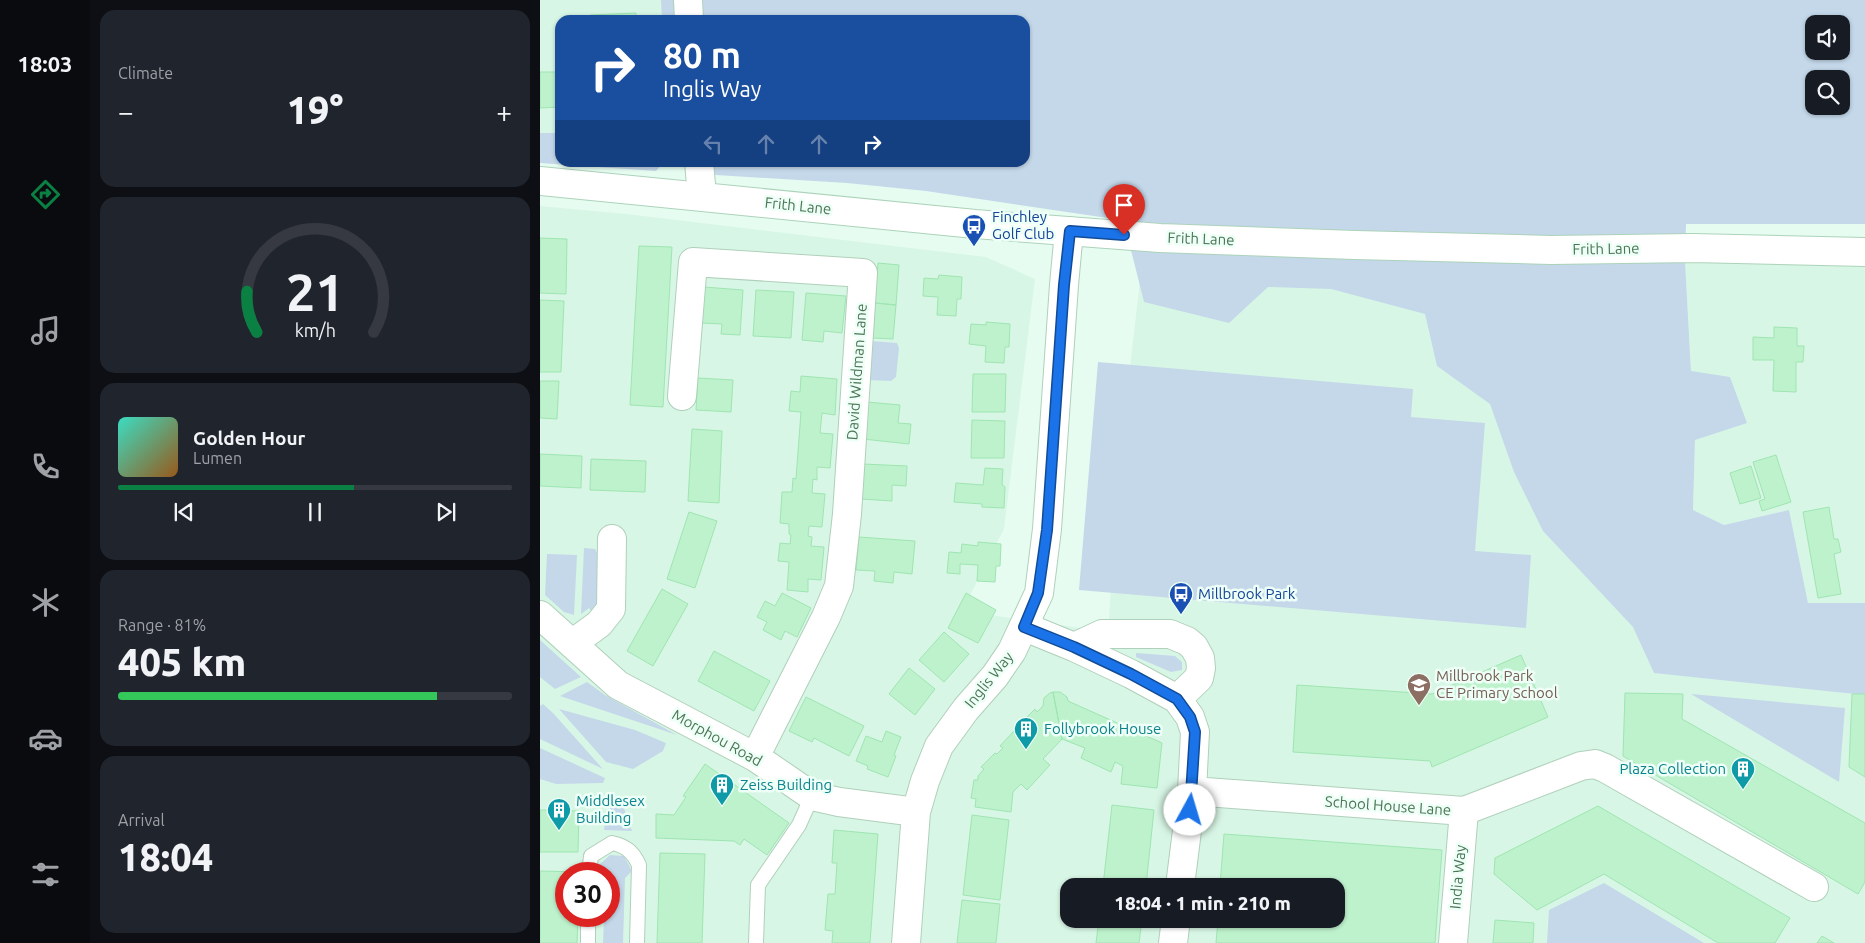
<!DOCTYPE html>
<meta charset="utf-8">
<style>
body{margin:0;font-family:Ubuntu,sans-serif;background:#20242c;color:#f1f3f6;height:100vh;display:flex;flex-direction:column;font-size:19px;white-space:nowrap}
*{box-sizing:border-box;margin:0}
p{font-size:16px;color:#9ea1a6}
.icon{flex:none;width:28px;height:28px;fill:none;stroke:currentColor;stroke-width:2;stroke-linecap:round;stroke-linejoin:round}
.map{position:relative;flex:1;overflow:hidden}
.drawer{display:flex;flex-direction:column;gap:10px;padding:10px;background:#0d0f14;width:450px}
.drawer>*{flex:none}
.banner{position:absolute;left:15px;top:15px;width:475px;height:152px;border-radius:15px;box-shadow:0 1px 4px #0004;background:#1a4fa0;color:#fff;overflow:hidden}
.controls{position:absolute;left:1265px;top:15px;display:grid;gap:10px}
.controls a{display:grid;place-items:center;width:45px;height:45px;border-radius:10px;background:#171b24;box-shadow:0 1px 4px #0004;font-size:25px}
.speed{position:absolute;left:15px;top:862px;display:flex;gap:10px;font-size:25px;font-weight:700;text-align:center}
.speed>*{display:grid;place-content:center;width:65px;height:65px;border-radius:50%;background:#171b24;box-shadow:0 1px 4px #0004;line-height:1}
.speed .limit{border:8px solid #d22;background:#fff;color:#111}
.pin{position:absolute;display:grid;place-items:center;width:42px;height:42px;color:#fff;margin:-51px -21px;border-radius:50% 50% 50% 0;rotate:-45deg;box-shadow:0 0 5px #0007}
.pin .icon{rotate:45deg}
.me{position:absolute;width:55px;margin:-28px;rotate:6deg;stroke-linejoin:round;filter:drop-shadow(0 0 4px #0008)}
.turn{display:flex;align-items:center;gap:18px;height:105px;padding:0 25px;font-size:22px}
.turn .icon{width:65px;height:65px;stroke-width:2.5}
.turn b{display:block;font-size:35px;line-height:42px}
.lanes{display:flex;align-items:center;height:48px;padding:0 25px;background:#0003;justify-content:center;gap:25px;direction:ltr}
.lanes .off{opacity:.35}
.big{font-size:38px;font-weight:800;line-height:1.1}
.drawer .tile{flex:1;display:flex;flex-direction:column;justify-content:center;gap:8px;min-width:0;padding:0 18px;border-radius:15px;background:#20242c}
.drawer .dial{align-items:center;gap:0}
.dial svg{height:130px;overflow:visible;fill:none;stroke:#363941;stroke-width:7;stroke-linecap:round;text-anchor:middle}
.dial text{fill:#f1f3f6;stroke:none}
.song{display:flex;align-items:center;gap:15px}
.cover{width:60px;height:60px;border-radius:8px;background:linear-gradient(135deg,hsl(170 70% 55%),hsl(30 70% 35%))}
.played{height:5px;border-radius:2px;background:linear-gradient(90deg,#0b8043 60%,#363941 60%)}
.keys{display:flex;justify-content:space-around;direction:ltr}
.heat{display:flex;justify-content:space-between;align-items:center;font-size:28px;direction:ltr}
.charge{height:8px;border-radius:4px;background:linear-gradient(90deg,#34c759 81%,#363941 0)}
.trip{position:absolute;left:520px;top:878px;width:285px;height:50px;border-radius:15px;background:#171b24;box-shadow:0 1px 4px #0004;font-weight:800;line-height:50px;text-align:center}
main{display:flex;flex:1;min-height:0}
.tab-bar{display:flex;flex-direction:column;width:90px;justify-content:space-around;align-items:center;background:#090b0e;color:#9ea1a6}
.tab-bar .icon{width:35px;height:35px}
.tab-bar .selected{color:#0b8043}
.tab-bar b{font-size:22px;color:#f1f3f6}
.map>svg:first-child{display:block}
.residential{fill:#d8f6e5;fill-rule:evenodd}
.green{fill:#c4d8ea;fill-rule:evenodd}
.building{fill:#bef2cd;stroke:#9ee5b1}
.lines{fill:none;stroke-linecap:round;stroke-linejoin:round}
.lane-casing{stroke:#afd0ba;stroke-width:16}
.street-casing{stroke:#afd0ba;stroke-width:30}
.secondary-casing{stroke:#acd3b9;stroke-width:30}
.lane{stroke:#fff;stroke-width:14}
.street{stroke:#fff;stroke-width:28}
.secondary{stroke:#fff;stroke-width:28}
.route-casing{stroke:#114b97;stroke-width:12}
.route{stroke:#1a73e8;stroke-width:9}
.labels{text-anchor:middle;stroke-width:5;stroke-linejoin:round;paint-order:stroke}
.street-label{font-size:15px;fill:#4b7655;stroke:#edfff6}
.transit-label{font-size:15px;fill:#164399;stroke:#edfff6;text-anchor:start}
.education-label{font-size:15px;fill:#785e54;stroke:#edfff6;text-anchor:start}
.culture-label{font-size:15px;fill:#0d838f;stroke:#edfff6;text-anchor:start}
</style>
<main>
<nav class="tab-bar">
<b>18:03</b>
<svg class="icon selected" aria-label="directions" viewBox="0 0 24 24"><path d="M12 3l9 9-9 9-9-9zM9 14v-3h6M13 9l2 2-2 2"/></svg>
<svg class="icon" aria-label="music" viewBox="0 0 24 24"><path d="M9 18V5l10-2v13"/><circle cx="6" cy="18" r="3"/><circle cx="16" cy="16" r="3"/></svg>
<svg class="icon" aria-label="phone" viewBox="0 0 24 24"><path d="M5 4h4l2 5-3 2q2 4 5 5l2-3 5 2v4C11 20 4 13 5 4z"/></svg>
<svg class="icon" aria-label="climate" viewBox="0 0 24 24"><path d="M12 3v18M4 7l16 10M4 17L20 7"/></svg>
<svg class="icon" aria-label="car" viewBox="0 0 24 24"><path d="M5 17H2v-5l4-1 3-4h7l3 4 3 1v5h-3M9 17h6M6 11h13"/><circle cx="7" cy="17" r="2"/><circle cx="17" cy="17" r="2"/></svg>
<svg class="icon" aria-label="filters" viewBox="0 0 24 24"><path d="M4 7h16M4 17h16"/><circle cx="9" cy="7" r="2"/><circle cx="15" cy="17" r="2"/></svg>
</nav>
<section class="drawer">
<div class="tile"><p>Climate</p>
<div class="heat"><a>−</a><b class="big">19°</b><a>+</a></div>
</div>
<div class="tile dial"><svg viewBox="0 0 100 80">
<path d="M14 69A42 42 0 1 1 86 69"/>
<path d="M14 69A42 42 0 0 1 8 44" stroke="#0b8043"/>
<text x="50" y="56" font-size="32" font-weight="700">21</text>
<text x="50" y="72" font-size="11">km/h</text>
</svg></div>
<div class="tile">
<div class="song"><i class="cover"></i><div><b>Golden Hour</b><p>Lumen</p></div></div>
<div class="played"></div>
<div class="keys"><svg class="icon" aria-label="previous" viewBox="0 0 24 24"><path d="M18 5L8 12l10 7zM5 5v14"/></svg><svg class="icon" aria-label="pause" viewBox="0 0 24 24"><path d="M8 5v14M16 5v14"/></svg><svg class="icon" aria-label="next" viewBox="0 0 24 24"><path d="M6 5l10 7-10 7zM19 5v14"/></svg></div>
</div>
<div class="tile"><p>Range · 81%</p><b class="big">405 km</b><div class="charge"></div></div>
<div class="tile"><p>Arrival</p><b class="big">18:04</b></div>
</section>
<div class="map">
<svg width="1325" height="943" viewBox="0 0 1325 943">
<rect width="100%" height="100%" fill="#e6fcf1"/>
<path class="residential" d="M0,0H129L131,20H20V147L0,146Z
M0,206L87,214L446,257L495,279L464,529L422,611L568,632L580,454L602,263L1015,264L1155,676L1325,690V943H0ZM26,874H69V916H26ZM529,886H796V919H529Z
M1145,261L1325,266V603H1268L1249,510L1184,525L1153,510L1155,440Z"/>
<path class="green" d="M121,0H1325V224H1146L1145,261L1151,371L1190,377L1207,423L1155,440L1153,510L1184,525L1249,510L1268,603H1325V695L1114,673L1093,627L1003,531L974,472L950,404L897,366L885,314L791,289L728,287L689,323L604,302L592,254L581,220L386,191L307,183L176,175L147,163L485,162V20H122ZM1274,24H1301V51H1274ZM1274,79H1301V106H1274Z
M0,133H20V162L123,163L116,171L0,163Z
M331,341L357,343L359,348L356,377L351,381L328,380Z
M558,362L873,389L871,417L945,423L935,551L991,555L986,628L539,590Z
M44,548L55,549L58,554L57,603L52,612L49,608L41,614Z
M7,554L37,555L34,615L24,612L5,595Z
M0,640L41,677L15,689L0,677Z
M596,653L635,656L642,662V670L631,672L596,657Z
M47,682L65,695L137,735L20,696Z
M1151,694L1305,708L1299,782Z
M3,704L13,713L63,769L0,739V706Z
M19,709L95,730L126,743L123,751L93,769L66,762Z
M0,748L65,778L63,783L16,784L0,779Z
M81,800L92,831L64,830L67,811Z
M70,855L84,856L92,871L85,878L83,943H63L64,916H69V874H66L59,865Z
M1064,883L1164,943H1007L1009,910Z"/>
<path class="building" d="M96,13V20H50V15Z
M0,72H19L20,107L0,108Z
M0,238L27,239L26,294L0,293Z
M99,246L132,247L123,407L90,405Z
M338,263L359,265L356,305L335,303Z
M399,275L422,277L421,299H417L416,316L397,315L398,297L383,296L384,278L398,279Z
M164,287L203,290L200,335L181,334L182,324L162,323Z
M216,290L254,292L251,338L213,336Z
M266,293L306,296L302,333L284,331L283,342L262,340Z
M0,300L24,301L21,372H0Z
M335,303L356,305L353,339L333,338Z
M446,322L470,324L469,347H465L464,363L445,362L446,346L429,344L431,324L446,325Z
M1234,327L1257,328V346H1264L1263,362H1256V392L1233,391L1234,360H1213V337L1234,338Z
M433,374H466L465,412H432Z
M261,376L297,379L295,415L282,413L280,433L293,434L290,468L277,467V480L273,479L272,493L285,494L282,527L269,526L268,536L272,537L271,546L284,547L281,580L268,579V592L247,590L249,562L238,561L240,543L250,544L251,535L249,534V524L240,523L242,492H252L253,478L256,479L261,412L249,411L251,391L260,392Z
M158,378L193,380L191,412L156,410Z
M0,381H19L17,419L0,418Z
M327,402L360,405L358,423L371,424L369,444L323,439Z
M432,420L465,421L464,458H431Z
M152,429L182,431L179,503L148,501Z
M0,454L42,456L41,488L0,486Z
M1236,455L1251,502L1222,511L1219,501L1225,499L1213,462Z
M51,459L106,461L105,492L50,490Z
M323,464L367,466L366,486L352,485V501L322,499Z
M1211,466L1221,498L1200,504L1190,473Z
M445,468L463,469L462,485L465,487L464,508L442,507V504L414,502L416,483L443,485Z
M1289,507L1294,539H1298L1301,552L1294,554L1301,594L1278,598L1263,512Z
M149,512L177,521L155,588L127,579Z
M319,537L375,541L372,574L354,572L353,583L334,581L335,571L316,570Z
M438,542L461,544L460,566H456L455,582L437,581L438,565L420,564V574L407,573L409,552L421,553L422,544L438,546Z
M122,589L148,604L113,666L87,651Z
M242,593L271,608L257,637L245,631L241,640L223,630L227,622L217,617L225,601L235,606Z
M426,593L456,610L438,643L408,628Z
M404,632L429,654L404,682L379,660Z
M174,651L230,681L214,711L158,681Z
M981,655L1008,717L892,767L890,761L753,752L757,685L892,694Z
M369,668L395,689L375,715L349,694Z
M513,692H520L527,697L528,701L622,743L617,788L581,784L583,766L575,762L571,772L541,758L545,748L522,739Z
M513,692L522,739L503,759L510,765L487,790L481,784L473,792L471,812L435,807L436,799L431,798L434,780H438V776L444,769L441,767L455,753L457,754L463,748L460,746L474,731L477,733L483,727L480,724L495,709L497,712L503,706L504,698L510,693Z
M1085,693L1143,694L1142,719L1325,823V882L1318,894L1083,756Z
M1312,694H1325V777L1309,767Z
M266,697L324,726L309,756L274,738L272,742L249,731Z
M346,731L361,737L354,755L356,756L348,777L327,769L328,766L316,761L326,736L342,742Z
M165,764L249,823L227,855L204,839L200,845L194,841L116,838V814L134,815L146,797L143,796Z
M572,805L614,810L606,886H563Z
M1058,806L1250,918L1235,943H1178L1064,874L997,910L954,874L955,858Z
M0,810L39,811L38,852H0Z
M432,815L469,820L460,900L423,895Z
M294,830L338,834L330,943H292L293,931L285,930L288,894H295L297,863H292Z
M684,834L902,850L895,943H676L678,919H796V886H680Z
M120,853L165,854L162,943H117Z
M0,871L40,872V874H26V916H38L37,943H0Z
M422,900L460,904L456,943H417Z
M559,919H602L599,943H556Z
M955,920L994,923L993,943H953Z
M1282,936L1294,943H1277Z"/>
<g class="lines">
<g class="lane-casing">
<path id="lane" d="M49,874L51,856L72,843C86,846 93,852 99,865L97,943
M48,943V916
M216,943L218,885L259,825L272,796"/>
</g>
<g class="street-casing">
<path id="street" d="M148,0L149,20
M159,162L162,196
M142,396L153,262L323,273L307,514L299,586L286,617L215,757
M0,615L78,685L215,757L272,796L299,802L376,812
M485,627L534,647L591,674L637,699L650,717L655,732L652,791L640,886
M33,643L59,624L71,609L72,539
M534,647L562,634H630L647,641L654,647L660,658L661,668L659,678L637,699
M652,791L924,811L1041,766L1055,764L1065,768L1274,887
M366,943L376,812L385,781L399,746L426,709L455,676L472,651L499,593L507,529L524,285L529,231
M633,943L636,919
M913,943L924,811"/>
</g>
<g class="secondary-casing">
<path id="secondary" d="M0,181L435,224L620,238L815,245L1011,250L1153,248L1325,252"/>
</g>
<use href="#lane" class="lane"/>
<use href="#street" class="street"/>
<use href="#secondary" class="secondary"/>
</g>
<g class="lines">
<g class="route-casing">
<path id="route" d="M584,235L530,231L524,285L507,530L498,593L484,627L534,647L591,674L637,699L650,717L655,732L650,810"/>
</g>
<use href="#route" class="route"/>
</g>
<defs>
<g id="bus-pin" transform="scale(1.25)"><path d="M0 17L-7.5 6A9.5 9.5 0 1 1 7.5 6Z" fill="#1a4fb4" stroke="#edfff6"/><path d="M-5-6H5V4H4V6H2V4H-2V6H-4V4H-5ZM-3.5-4V0h7V-4ZM-3.5 1.2v1.5H-2V1.2ZM2 1.2v1.5H3.5V1.2Z" fill="#fff"/></g>
<g id="school-pin" transform="scale(1.25)"><path d="M0 17L-7.5 6A9.5 9.5 0 1 1 7.5 6Z" fill="#8d6e63" stroke="#edfff6"/><path d="M0-5L7-2L0 1L-7-2ZM-4 1L0 2.5L4 1V4Q0 6-4 4Z" fill="#fff"/></g>
<g id="building-pin" transform="scale(1.25)"><path d="M0 17L-7.5 6A9.5 9.5 0 1 1 7.5 6Z" fill="#0f9aa8" stroke="#edfff6"/><path d="M-4-6H4V6H1V3H-1V6H-4ZM-2.5-4.3h1.7v1.8h-1.7ZM.8-4.3h1.7v1.8H.8ZM-2.5-1h1.7V.8h-1.7ZM.8-1h1.7V.8H.8Z" fill="#fff"/></g>
</defs>
<g fill-rule="evenodd">
<use href="#bus-pin" x="434" y="226"/>
<use href="#bus-pin" x="641" y="594"/>
<use href="#school-pin" x="879" y="685"/>
<use href="#building-pin" x="486" y="729"/>
<use href="#building-pin" x="1203" y="769"/>
<use href="#building-pin" x="182" y="785"/>
<use href="#building-pin" x="19" y="810"/>
</g>
<g class="labels">
<g class="street-label">
<text transform="translate(258 206) rotate(6)" y="5">Frith Lane</text>
<text transform="translate(661 239) rotate(2)" y="5">Frith Lane</text>
<text transform="translate(1066 249) rotate(-1)" y="5">Frith Lane</text>
<text transform="translate(317 372) rotate(-86)" y="5">David Wildman Lane</text>
<text transform="translate(449 680) rotate(-51)" y="5">Inglis Way</text>
<text transform="translate(177 738) rotate(29)" y="5">Morphou Road</text>
<text transform="translate(848 806) rotate(4)" y="5">School House Lane</text>
<text transform="translate(918 877) rotate(-85)" y="5">India Way</text>
</g>
<g class="transit-label">
<text x="452" y="222">Finchley<tspan x="452" dy="17">Golf Club</tspan></text>
<text x="658" y="599">Millbrook Park</text>
</g>
<g class="education-label">
<text x="896" y="681">Millbrook Park<tspan x="896" dy="17">CE Primary School</tspan></text>
</g>
<g class="culture-label">
<text x="504" y="734">Follybrook House</text>
<text x="1186" y="774" text-anchor="end">Plaza Collection</text>
<text x="200" y="790">Zeiss Building</text>
<text x="36" y="806">Middlesex<tspan x="36" dy="17">Building</tspan></text>
</g>
</g>
</svg>
<div class="controls">
<a><svg class="icon" aria-label="sound" viewBox="0 0 24 24"><path d="M4 9h4l5-4v14l-5-4H4zM17 9q2 3 0 6"/></svg></a>
<a><svg class="icon" aria-label="search" viewBox="0 0 24 24"><circle cx="10" cy="10" r="6"/><path d="M15 15l6 6"/></svg></a>
</div>
<div class="speed"><div class="limit">30</div></div>
<div class="pin" style="left:584px;top:235px;background:#d93025"><svg class="icon" aria-label="arrive" viewBox="0 0 24 24"><path d="M6 21V4h12l-3 4 3 4H6"/></svg></div>
<svg class="me" style="left:650px;top:810px" viewBox="-20 -20 40 40"><circle r="19" fill="#fff"/><path d="M0-13L10 11 0 6-10 11z" fill="#1a73e8"/></svg>
<div class="trip">18:04 · 1 min · 210 m</div>
<div class="banner">
<div class="turn"><svg class="icon" aria-label="right" viewBox="0 0 24 24"><path d="M7 20v-9h11M14 6l5 5-5 5"/></svg><div><b>80 m</b>Inglis Way</div></div>
<div class="lanes"><svg class="icon off" aria-label="left" viewBox="0 0 24 24"><path d="M17 20v-9H6M10 6l-5 5 5 5"/></svg><svg class="icon off" aria-label="ahead" viewBox="0 0 24 24"><path d="M12 20V5M6 11l6-6 6 6"/></svg><svg class="icon off" aria-label="ahead" viewBox="0 0 24 24"><path d="M12 20V5M6 11l6-6 6 6"/></svg><svg class="icon" aria-label="right" viewBox="0 0 24 24"><path d="M7 20v-9h11M14 6l5 5-5 5"/></svg></div>
</div>
</div>
</main>
